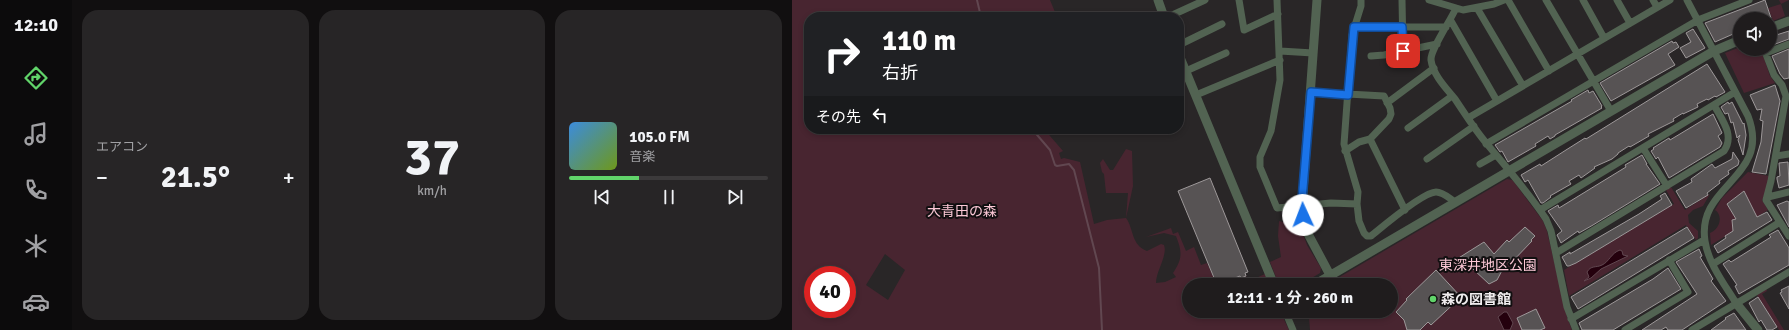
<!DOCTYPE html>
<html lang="ja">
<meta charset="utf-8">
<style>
body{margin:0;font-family:Signika,"Noto Sans JP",sans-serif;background:#272526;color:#f1f3f6;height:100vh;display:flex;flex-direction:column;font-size:15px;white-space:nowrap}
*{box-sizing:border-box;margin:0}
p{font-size:13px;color:#a1a1a4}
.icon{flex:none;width:22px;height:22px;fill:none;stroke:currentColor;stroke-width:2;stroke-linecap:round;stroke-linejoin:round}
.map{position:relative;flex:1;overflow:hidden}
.sheet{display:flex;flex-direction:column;gap:10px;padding:10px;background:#110f10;width:720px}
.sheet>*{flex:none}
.hud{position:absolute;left:12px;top:12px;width:380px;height:122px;border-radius:16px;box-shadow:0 2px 6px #0003,0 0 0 1px #3c3a3b;background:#202124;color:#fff;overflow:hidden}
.buttons{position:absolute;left:941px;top:12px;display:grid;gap:8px}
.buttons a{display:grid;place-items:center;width:44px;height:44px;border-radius:50%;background:#1f1c1d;box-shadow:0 2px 6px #0003,0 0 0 1px #3c3a3b;font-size:20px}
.speed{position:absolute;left:12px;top:266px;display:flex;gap:8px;font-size:20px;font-weight:700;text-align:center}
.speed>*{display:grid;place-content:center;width:52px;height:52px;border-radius:50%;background:#1f1c1d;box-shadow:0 2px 6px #0003,0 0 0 1px #3c3a3b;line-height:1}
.speed .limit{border:6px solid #d22;background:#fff;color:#111}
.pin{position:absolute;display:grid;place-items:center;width:34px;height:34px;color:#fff;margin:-17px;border-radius:8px;box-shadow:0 2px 6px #0006}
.me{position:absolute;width:44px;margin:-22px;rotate:358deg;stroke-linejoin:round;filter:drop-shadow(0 0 3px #0008)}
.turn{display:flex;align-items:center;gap:14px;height:84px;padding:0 12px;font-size:18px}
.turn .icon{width:52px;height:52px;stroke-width:2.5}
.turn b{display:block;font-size:28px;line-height:34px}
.then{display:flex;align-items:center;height:38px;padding:0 12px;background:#0003;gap:8px;font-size:15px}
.big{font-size:30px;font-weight:700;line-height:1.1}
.sheet .tile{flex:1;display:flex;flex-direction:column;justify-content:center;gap:6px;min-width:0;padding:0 14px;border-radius:16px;background:#272526}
.sheet .dial{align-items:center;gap:0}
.dial b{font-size:52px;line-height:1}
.song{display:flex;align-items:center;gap:12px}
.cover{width:48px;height:48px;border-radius:6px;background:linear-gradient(135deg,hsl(210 70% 55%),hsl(80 70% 35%))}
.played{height:4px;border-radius:2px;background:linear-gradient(90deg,#61d46a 35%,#3c3a3b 35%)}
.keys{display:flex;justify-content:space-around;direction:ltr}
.heat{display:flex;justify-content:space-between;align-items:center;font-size:22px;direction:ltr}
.sheet .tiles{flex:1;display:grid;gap:10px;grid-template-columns:repeat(3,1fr)}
.trip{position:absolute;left:390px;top:278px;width:216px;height:40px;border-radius:20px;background:#1f1c1d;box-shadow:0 2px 6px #0003,0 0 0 1px #3c3a3b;font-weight:700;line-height:40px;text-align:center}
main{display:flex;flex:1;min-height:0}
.menu{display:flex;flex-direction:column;width:72px;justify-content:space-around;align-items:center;background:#0c0b0c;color:#a1a1a4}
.menu .icon{width:28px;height:28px}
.menu .on{color:#61d46a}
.menu b{font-size:18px;color:#f1f3f6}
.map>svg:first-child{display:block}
.green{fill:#482530;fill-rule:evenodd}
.water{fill:#24000d;stroke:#614750}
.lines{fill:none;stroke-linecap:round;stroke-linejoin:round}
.stream{stroke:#614750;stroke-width:2}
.building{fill:#575354;stroke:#9d9899}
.minor{stroke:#526352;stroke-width:7}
.tertiary{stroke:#526352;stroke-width:9}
.route-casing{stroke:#114b97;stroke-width:10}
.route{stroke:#1a73e8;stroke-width:7}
.poi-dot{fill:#61d46a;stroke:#110f10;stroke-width:1.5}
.labels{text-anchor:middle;stroke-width:4;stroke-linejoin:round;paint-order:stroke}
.park-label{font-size:14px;fill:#fbc7d5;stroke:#110f10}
.poi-label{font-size:14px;font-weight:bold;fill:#f0edee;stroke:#110f10;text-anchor:start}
</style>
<main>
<nav class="menu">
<b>12:10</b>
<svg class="icon on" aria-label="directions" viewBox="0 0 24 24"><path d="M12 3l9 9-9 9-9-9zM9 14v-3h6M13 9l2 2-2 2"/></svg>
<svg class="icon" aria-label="music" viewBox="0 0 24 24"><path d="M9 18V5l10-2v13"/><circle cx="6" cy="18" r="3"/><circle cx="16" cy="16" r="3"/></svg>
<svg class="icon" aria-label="phone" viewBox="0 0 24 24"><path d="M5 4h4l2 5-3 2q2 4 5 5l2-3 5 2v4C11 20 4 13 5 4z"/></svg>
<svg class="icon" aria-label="climate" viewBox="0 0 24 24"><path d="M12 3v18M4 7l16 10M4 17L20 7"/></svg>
<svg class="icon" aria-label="car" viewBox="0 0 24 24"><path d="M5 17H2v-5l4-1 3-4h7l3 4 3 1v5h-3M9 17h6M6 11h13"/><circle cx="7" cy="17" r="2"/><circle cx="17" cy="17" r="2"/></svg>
</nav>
<section class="sheet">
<div class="tiles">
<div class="tile"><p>エアコン</p>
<div class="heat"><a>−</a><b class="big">21.5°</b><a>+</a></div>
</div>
<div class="tile dial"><b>37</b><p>km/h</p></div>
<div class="tile">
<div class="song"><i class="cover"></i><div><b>105.0 FM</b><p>音楽</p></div></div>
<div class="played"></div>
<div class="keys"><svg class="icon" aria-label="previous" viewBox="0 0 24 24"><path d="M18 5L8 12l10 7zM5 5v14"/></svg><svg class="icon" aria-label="pause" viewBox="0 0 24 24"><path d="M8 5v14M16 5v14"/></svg><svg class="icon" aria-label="next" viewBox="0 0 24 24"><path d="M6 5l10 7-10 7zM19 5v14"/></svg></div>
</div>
</div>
</section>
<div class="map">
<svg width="997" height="330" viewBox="0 0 997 330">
<rect width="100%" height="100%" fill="#292627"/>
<path class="green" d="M0,0H258L265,17H17V129H252L271,151L267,153L269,159L272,158L288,162L302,224L315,220L334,218L336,193H314L312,174L310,172L308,163L311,159L318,170H321L334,149L340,151L341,186L334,218C342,229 339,245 355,251L369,244L372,245C376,255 364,271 364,283L373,282L384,277L381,273C391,258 390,252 384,236L372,233L354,237L379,228L381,234L386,232L394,251L402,247L409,265L415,263L425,285H397V311H488L497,330H0ZM93,254L113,270L96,300L74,285ZM21,275H55V309H21Z
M987,0H997L989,4L993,16L981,21L976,8L989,4Z
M948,47V49H969L978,76L983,83L952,93L933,53Z
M956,172L977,176L974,193L970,200L976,210L919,245L918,233C927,230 932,216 923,210L930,198Z
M715,179L720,180L722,182L751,221L755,231L775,317L780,330H518L517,317L513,311H599V285H534Z
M879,187L893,210L918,194L911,206L901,210L896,215L897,223L906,231V238L904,240L894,225L777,296L772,270L882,204L874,190Z
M487,221L500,224L507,223L515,245L529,268L528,273L508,285H487L478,262L489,257L486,236Z
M473,274L478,285H425L448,276L450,278L454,276L457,281Z
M974,289L975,291L970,294L992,330H987L965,295Z"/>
<path class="water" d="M828,250L830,251L831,255L836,256L809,269L799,278L792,281L797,277L795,272C799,265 804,268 810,265C817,262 819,253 828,250Z
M712,312H715L721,323L718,330H712L706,317Z"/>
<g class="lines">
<path class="stream" d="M185,0L189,17
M240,129L258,150L263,165L265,166L277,164L282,170L307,268L310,330"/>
</g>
<path class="building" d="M973,0L979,18L975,19H948V31L923,42L913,23Z
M901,29L913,48L894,58L888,48L899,42L894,33Z
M997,31V39L978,46V37Z
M880,41L881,43L884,42L887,47L876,54L883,65L819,101L808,83Z
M997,49V78L992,79L988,74L980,56Z
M915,64L933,92L924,97L923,96L916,100L915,99L905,104L906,107L891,114V113L881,119L882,121L856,134L857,136L838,147L837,146L826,153V154L820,159L802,167L803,168L789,178L787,175L777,181L779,184L758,196L759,197L751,203H749L736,180L733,182L729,175L748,164L749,166L774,150L793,138L794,139Z
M983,85L988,101L974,174L960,172L969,142L971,121L968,120L970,109L965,110L958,95Z
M796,90L797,93L801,91L810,106L809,107L810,108L763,135V136L758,139L756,136L743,144L744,146L716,162L710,151L708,152L703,145L780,101L779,100Z
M936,102L937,104L940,102L951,124L952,123L954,135L951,155L946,140L948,135L945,138L941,122L939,123L936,113L933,114L929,107Z
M921,114L930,133L926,136L930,143L928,147L877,178L866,157L864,159L859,151L862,149L861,148L877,138L878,140Z
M941,152L947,161L946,165L936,171L937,174L927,181L928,183L915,193L916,195L894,208L884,191L900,182L899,179L920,164L923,168L940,159Z
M850,155L855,164H854L868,184L801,225L787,233L786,231L769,243L765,235L770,231L756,211L766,205L767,208L834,167L833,165Z
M996,162L997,185L987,188L985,179V177L988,176L987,163Z
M418,178L456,272L453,273L454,276L449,278L448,276L425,285L386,191Z
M952,191L965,217L975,212L980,220L926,253L922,246L934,238L933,236L941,231L940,220L944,219L935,204Z
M873,193L880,205L784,263L777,266H775L770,257L778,252V254L847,214L870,199L868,196Z
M995,201L997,202V227L985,205Z
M733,227L743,236L739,240L740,241L718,264L715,261L705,280L697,284L681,269L677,271L672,267L670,269L665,259L692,242L702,254L715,240L717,242Z
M895,227L902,238L786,309L779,297Z
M986,230L997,248V265L947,294L943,286L945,285L931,264L937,260L939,262L979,237L977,235Z
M907,249L910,256L908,257L921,279L919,281L934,301L890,330H876L874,327L869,330H850L905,294L884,262Z
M876,268L889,289L821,330H790L787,323L861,279Z
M644,270L669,297L639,325L636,322L628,330H615L612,320L604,312L615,300L614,299Z
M997,286V309L988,293L990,292L989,290Z
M966,297L985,327L980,330H975L969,320L967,322L957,303Z
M744,309L753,328L748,330H730L725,318Z
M942,313L954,330H919L934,319L933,318Z"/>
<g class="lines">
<path class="minor" d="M447,0L452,30L486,14
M485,0L488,80L479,131L468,157V167L485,208L539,203L565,204
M569,0V6L560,35L552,144L566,192L565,204L567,221L572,233L575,236H579C590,227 631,192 644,192C651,192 657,198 663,202
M610,0L611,51
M637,0L671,10L702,4L712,0
M716,0L757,71
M754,0L819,111
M791,0L812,38
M825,0L838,23
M861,0L865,7
M895,0L956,116C980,178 904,184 913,241C916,263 933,285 944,303
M664,8C659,20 638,50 639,60C641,75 654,88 663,99C673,114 683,130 695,144C715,168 736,192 754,219L759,231L775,307L784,330
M685,8L731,86
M376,17L413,0
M659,21L705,101
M562,27H654
M387,45L430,24
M972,49L982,75L990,85L994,96L979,181L974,200L997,236
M488,51L521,53
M974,53L997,44
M579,56L592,55L645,44
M394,71L434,53
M519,92L592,96L598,108L599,114L597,119L578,139L567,142L553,151
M404,95L488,60
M595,103L642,68
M676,118L878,0
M616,128L660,96
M578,139L613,210
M694,144L906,20L957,0
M851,148L875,186
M984,156L997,154
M635,159L682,126
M688,164L704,155
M976,197L997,192
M748,210L943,92
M764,253L932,151C943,135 930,120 922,105
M921,264L988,222
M493,311L501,330
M779,319L912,240
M833,330L896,292L877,260
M900,330L997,272"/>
<path class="tertiary" d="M366,0L372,17
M525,0L510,206L515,232L538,275
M978,28L997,21
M387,55L482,285
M522,285L922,51L948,40
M944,303L966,330"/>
</g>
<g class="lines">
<g class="route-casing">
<path id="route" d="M511,215L510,200L519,92L556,95L562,27H610L611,51"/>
</g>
<use href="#route" class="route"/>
</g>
<circle class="poi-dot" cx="641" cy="299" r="4"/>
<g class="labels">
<g class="park-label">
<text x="170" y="216">大青田の森</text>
<text x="696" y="270">東深井地区公園</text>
</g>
<g class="poi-label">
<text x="649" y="304">森の図書館</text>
</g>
</g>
</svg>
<div class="buttons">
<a><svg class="icon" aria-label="sound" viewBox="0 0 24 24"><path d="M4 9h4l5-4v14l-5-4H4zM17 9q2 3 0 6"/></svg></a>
</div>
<div class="speed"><div class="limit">40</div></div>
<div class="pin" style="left:611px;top:51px;background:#d93025"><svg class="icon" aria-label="arrive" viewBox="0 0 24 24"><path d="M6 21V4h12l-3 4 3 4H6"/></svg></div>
<svg class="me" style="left:511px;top:215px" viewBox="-20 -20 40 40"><circle r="19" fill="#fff"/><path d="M0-13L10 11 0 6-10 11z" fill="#1a73e8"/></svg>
<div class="trip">12:11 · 1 分 · 260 m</div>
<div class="hud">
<div class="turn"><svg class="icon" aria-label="right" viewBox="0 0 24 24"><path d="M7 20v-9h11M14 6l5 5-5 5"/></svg><div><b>110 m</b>右折</div></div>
<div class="then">その先<svg class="icon" aria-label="left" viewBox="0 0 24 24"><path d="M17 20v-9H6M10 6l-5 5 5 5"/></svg></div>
</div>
</div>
</main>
